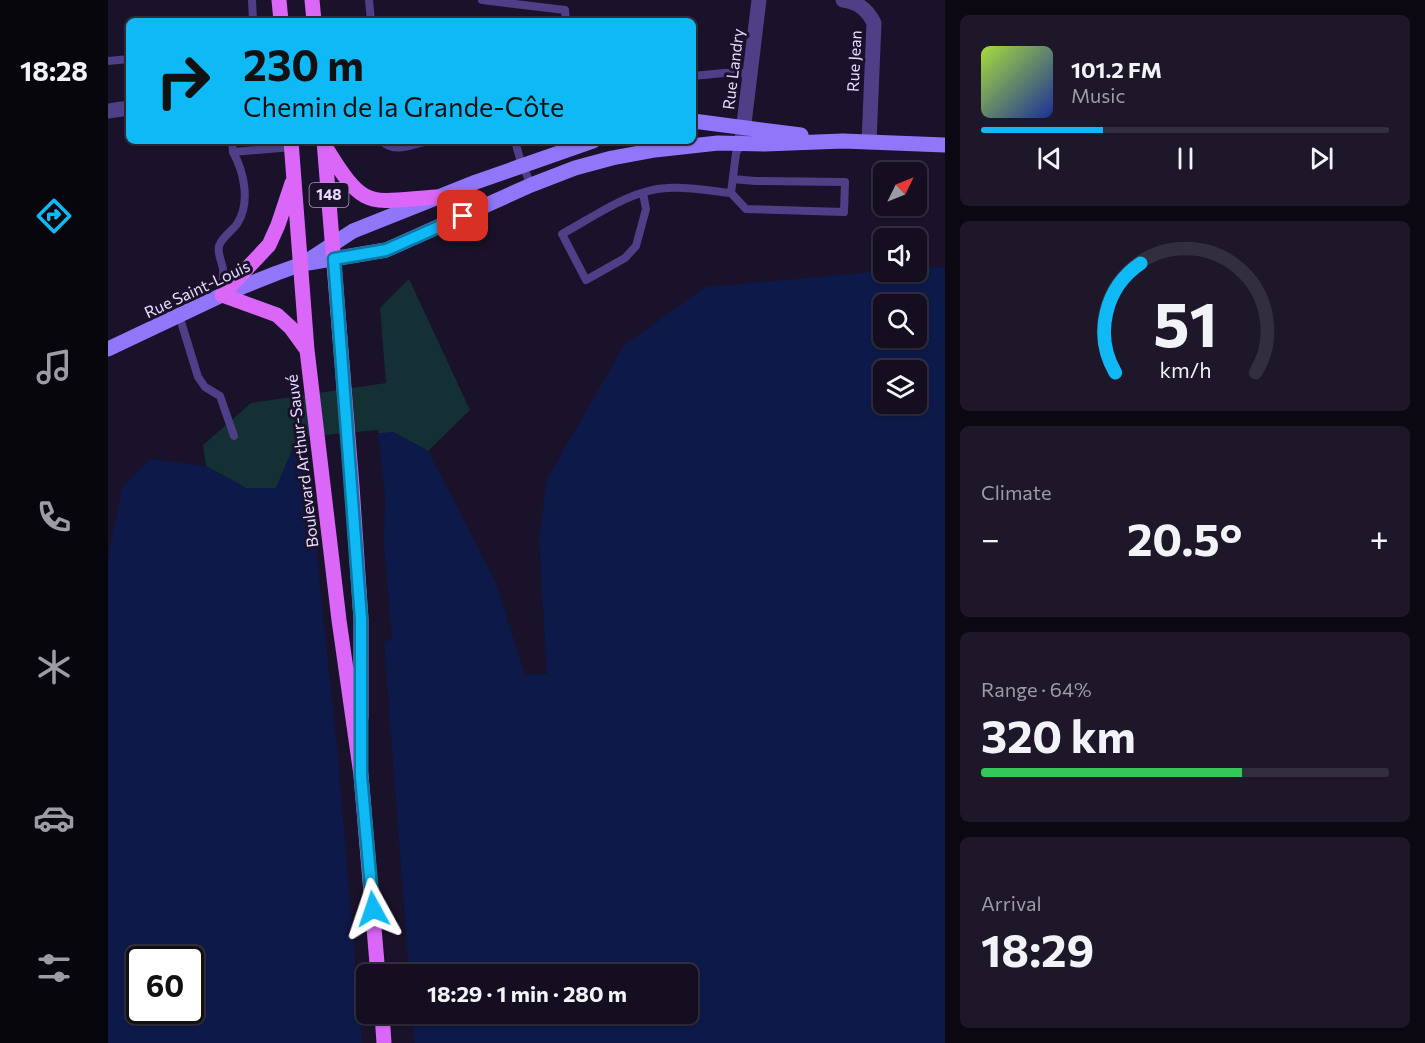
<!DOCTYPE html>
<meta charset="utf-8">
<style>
body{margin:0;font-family:Commissioner,sans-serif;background:#1d1729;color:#f1f3f6;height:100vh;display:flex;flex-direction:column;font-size:22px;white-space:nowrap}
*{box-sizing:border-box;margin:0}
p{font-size:20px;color:#9d9ca5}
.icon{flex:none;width:33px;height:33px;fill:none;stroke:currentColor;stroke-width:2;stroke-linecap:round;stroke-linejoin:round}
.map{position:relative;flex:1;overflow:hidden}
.drawer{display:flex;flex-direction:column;gap:15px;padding:15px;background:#0b0812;width:480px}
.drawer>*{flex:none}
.banner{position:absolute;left:18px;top:18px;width:570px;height:126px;border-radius:9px;box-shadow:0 2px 4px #0004,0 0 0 2px #332e3e;background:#0fb9f6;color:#111;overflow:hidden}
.needle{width:39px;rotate:47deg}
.buttons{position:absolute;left:765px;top:162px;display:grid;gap:12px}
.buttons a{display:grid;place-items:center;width:54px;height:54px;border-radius:9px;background:#140e20;box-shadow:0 2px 4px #0004,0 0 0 2px #332e3e;font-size:30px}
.speed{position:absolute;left:18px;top:946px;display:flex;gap:12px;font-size:30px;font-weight:700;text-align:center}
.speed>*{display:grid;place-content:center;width:78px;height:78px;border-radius:50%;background:#140e20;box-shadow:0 2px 4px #0004,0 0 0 2px #332e3e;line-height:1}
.speed .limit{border:3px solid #111;border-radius:9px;background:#fff;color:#111}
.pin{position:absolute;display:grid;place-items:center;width:51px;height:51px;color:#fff;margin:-26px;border-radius:12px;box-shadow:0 3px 9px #0006}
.me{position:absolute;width:66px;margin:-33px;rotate:355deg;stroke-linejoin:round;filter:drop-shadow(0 0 4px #0008)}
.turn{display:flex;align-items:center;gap:21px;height:126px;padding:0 18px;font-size:27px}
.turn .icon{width:78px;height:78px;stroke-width:2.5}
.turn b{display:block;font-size:42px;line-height:51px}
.big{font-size:45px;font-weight:700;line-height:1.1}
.drawer .tile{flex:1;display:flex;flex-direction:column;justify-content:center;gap:9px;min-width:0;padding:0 21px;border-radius:9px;background:#1d1729}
.drawer .dial{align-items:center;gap:0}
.dial svg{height:156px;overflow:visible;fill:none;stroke:#332e3e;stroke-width:7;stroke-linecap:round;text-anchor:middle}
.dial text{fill:#f1f3f6;stroke:none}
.song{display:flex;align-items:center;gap:18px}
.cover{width:72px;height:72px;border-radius:9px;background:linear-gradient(135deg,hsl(80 70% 55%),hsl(230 70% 35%))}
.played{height:6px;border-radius:3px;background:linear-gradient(90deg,#0fb9f6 30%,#332e3e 30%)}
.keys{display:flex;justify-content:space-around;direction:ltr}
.heat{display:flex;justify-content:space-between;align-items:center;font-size:33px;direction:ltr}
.charge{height:9px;border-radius:4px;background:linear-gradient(90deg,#34c759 64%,#332e3e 0)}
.trip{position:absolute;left:248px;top:964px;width:342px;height:60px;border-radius:9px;background:#140e20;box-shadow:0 2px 4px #0004,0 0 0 2px #332e3e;font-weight:700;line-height:60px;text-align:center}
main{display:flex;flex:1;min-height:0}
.tabs{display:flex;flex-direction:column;width:108px;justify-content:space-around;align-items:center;background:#08060d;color:#9d9ca5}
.tabs .icon{width:42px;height:42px}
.tabs .selected{color:#0fb9f6}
.tabs b{font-size:27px;color:#f1f3f6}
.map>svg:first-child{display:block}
.green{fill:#153034}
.water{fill:#0d1948;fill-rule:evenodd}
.pier{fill:#1a122a}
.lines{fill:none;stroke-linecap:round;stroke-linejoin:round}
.service{stroke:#4e3f87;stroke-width:8}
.minor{stroke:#4e3f87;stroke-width:15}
.secondary{stroke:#9077fa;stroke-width:15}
.primary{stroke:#db67f9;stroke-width:15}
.route-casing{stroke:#0a78a0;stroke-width:15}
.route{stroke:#0fb9f6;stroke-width:10}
.labels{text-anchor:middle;stroke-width:6;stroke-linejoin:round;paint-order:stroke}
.shield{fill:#1a122a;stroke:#a99fbe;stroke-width:1.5}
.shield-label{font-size:15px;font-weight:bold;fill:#e6dcfe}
.street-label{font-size:16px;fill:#e6dcfe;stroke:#1a122a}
</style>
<main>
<nav class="tabs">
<b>18:28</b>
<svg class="icon selected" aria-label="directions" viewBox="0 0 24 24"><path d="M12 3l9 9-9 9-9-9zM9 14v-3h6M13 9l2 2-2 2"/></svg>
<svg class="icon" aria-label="music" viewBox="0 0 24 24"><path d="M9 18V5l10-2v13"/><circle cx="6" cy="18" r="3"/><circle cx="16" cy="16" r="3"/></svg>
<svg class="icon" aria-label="phone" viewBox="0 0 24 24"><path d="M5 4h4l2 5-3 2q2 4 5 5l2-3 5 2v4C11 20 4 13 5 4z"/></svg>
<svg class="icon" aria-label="climate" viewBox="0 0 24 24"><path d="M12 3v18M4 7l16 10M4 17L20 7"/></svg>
<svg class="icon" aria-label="car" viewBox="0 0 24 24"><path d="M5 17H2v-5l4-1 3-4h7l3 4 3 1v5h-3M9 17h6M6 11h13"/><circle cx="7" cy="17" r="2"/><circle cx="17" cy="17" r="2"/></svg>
<svg class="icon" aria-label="filters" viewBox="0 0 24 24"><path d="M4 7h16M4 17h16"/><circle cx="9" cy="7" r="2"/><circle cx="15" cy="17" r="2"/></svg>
</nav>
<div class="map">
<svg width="837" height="1043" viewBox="0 0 837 1043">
<rect width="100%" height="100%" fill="#1a122a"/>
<path class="green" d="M301,279L362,410L320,451L285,432L168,488H138L98,466L95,445L143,403L278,383L272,308Z"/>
<path class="water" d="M826,267L837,268V1043H0V559L14,488L42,459L98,466L138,488H168L188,440L285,432L320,451L387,581L417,674H439L431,540L439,479L516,345L598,287L775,271L808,272L809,268ZM776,304H808V338H776ZM776,370H808V404H776ZM32,960H82V1011H32ZM258,975H579V1014H258Z"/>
<path class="pier" d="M270,430L277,498L276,545L284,640L276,641L301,975H258V1014H304L307,1043H254L229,748L204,509L194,437Z"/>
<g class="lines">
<path class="service" d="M144,0L145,21
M261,0L263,21
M374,0L457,10L458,21
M0,61L21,59
M585,76L616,73H643
M124,141L125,152L184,147
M274,141C285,154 305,144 320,141
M407,141L412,159L423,185
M535,193L538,209L528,246L517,258L478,280L454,234C486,217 521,190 559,188C580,186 602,191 623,193L628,153L634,143
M623,193L638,209L736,212L737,182L647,181L625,179
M114,293C114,285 116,277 115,269C114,261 109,254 111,246C114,237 124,231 129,224C143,203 136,172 125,152
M71,315L90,377L97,387L112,396L126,436"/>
<path class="minor" d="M735,0C750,2 759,9 766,23L761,142
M0,111L21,108
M634,140L651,0"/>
<path class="secondary" d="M585,121L693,135
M199,261L245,231L368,182L485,141
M0,349L114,295L169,273L194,264L278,250L423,185L467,168L504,158L547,150L610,143L657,144L735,141L837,145"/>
<path class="primary" d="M171,0L173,21
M204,0L206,21
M183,141L199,350L231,620L253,775L270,975
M216,141L244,486L253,619V718
M218,148C257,211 259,202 328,197
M184,183L170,225L161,245L114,295L169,315L183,328L199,350
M274,1014L276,1043"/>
</g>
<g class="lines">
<g class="route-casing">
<path id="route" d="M265,909L253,776V619L226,259L278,250L355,216"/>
</g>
<use href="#route" class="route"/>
</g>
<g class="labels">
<rect class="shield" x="201.5" y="183" width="39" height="24" rx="4.5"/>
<g class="shield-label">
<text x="221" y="200">148</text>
</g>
<g class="street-label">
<text transform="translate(746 61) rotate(-87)" y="6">Rue Jean</text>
<text transform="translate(625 69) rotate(-83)" y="6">Rue Landry</text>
<text transform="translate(89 289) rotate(-25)" y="6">Rue Saint-Louis</text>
<text transform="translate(194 461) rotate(-97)" y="6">Boulevard Arthur-Sauvé</text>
</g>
</g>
</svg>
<div class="buttons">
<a><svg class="needle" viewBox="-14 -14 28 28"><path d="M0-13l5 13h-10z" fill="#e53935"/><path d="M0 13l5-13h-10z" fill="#9d9ca5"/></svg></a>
<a><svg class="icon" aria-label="sound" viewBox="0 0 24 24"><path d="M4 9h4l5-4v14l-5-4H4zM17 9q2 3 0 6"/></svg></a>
<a><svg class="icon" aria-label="search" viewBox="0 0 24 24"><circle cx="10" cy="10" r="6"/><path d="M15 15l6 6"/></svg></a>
<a><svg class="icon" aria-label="layers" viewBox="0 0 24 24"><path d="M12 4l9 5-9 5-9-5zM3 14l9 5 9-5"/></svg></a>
</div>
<div class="speed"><div class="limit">60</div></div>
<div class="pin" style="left:355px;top:216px;background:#d93025"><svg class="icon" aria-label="arrive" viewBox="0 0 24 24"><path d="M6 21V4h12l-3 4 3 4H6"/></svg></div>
<svg class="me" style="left:265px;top:909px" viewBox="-20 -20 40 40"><path d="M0-17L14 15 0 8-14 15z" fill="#0fb9f6" stroke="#fff" stroke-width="4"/></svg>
<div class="trip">18:29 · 1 min · 280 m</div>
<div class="banner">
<div class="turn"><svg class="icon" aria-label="right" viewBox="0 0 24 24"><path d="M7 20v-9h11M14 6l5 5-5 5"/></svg><div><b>230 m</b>Chemin de la Grande-Côte</div></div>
</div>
</div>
<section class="drawer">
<div class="tile">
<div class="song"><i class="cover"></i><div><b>101.2 FM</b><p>Music</p></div></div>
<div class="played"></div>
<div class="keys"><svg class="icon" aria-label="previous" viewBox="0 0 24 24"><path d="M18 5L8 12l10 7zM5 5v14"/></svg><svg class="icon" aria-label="pause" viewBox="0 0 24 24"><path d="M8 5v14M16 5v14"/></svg><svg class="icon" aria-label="next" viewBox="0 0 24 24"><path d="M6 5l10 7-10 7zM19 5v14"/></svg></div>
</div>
<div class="tile dial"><svg viewBox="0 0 100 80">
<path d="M14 69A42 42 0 1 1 86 69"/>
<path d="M14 69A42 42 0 0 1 27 13" stroke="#0fb9f6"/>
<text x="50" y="56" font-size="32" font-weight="700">51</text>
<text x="50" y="72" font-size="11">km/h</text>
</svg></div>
<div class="tile"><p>Climate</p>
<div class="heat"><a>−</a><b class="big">20.5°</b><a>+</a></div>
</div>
<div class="tile"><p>Range · 64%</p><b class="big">320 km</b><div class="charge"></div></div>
<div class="tile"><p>Arrival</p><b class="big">18:29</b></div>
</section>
</main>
